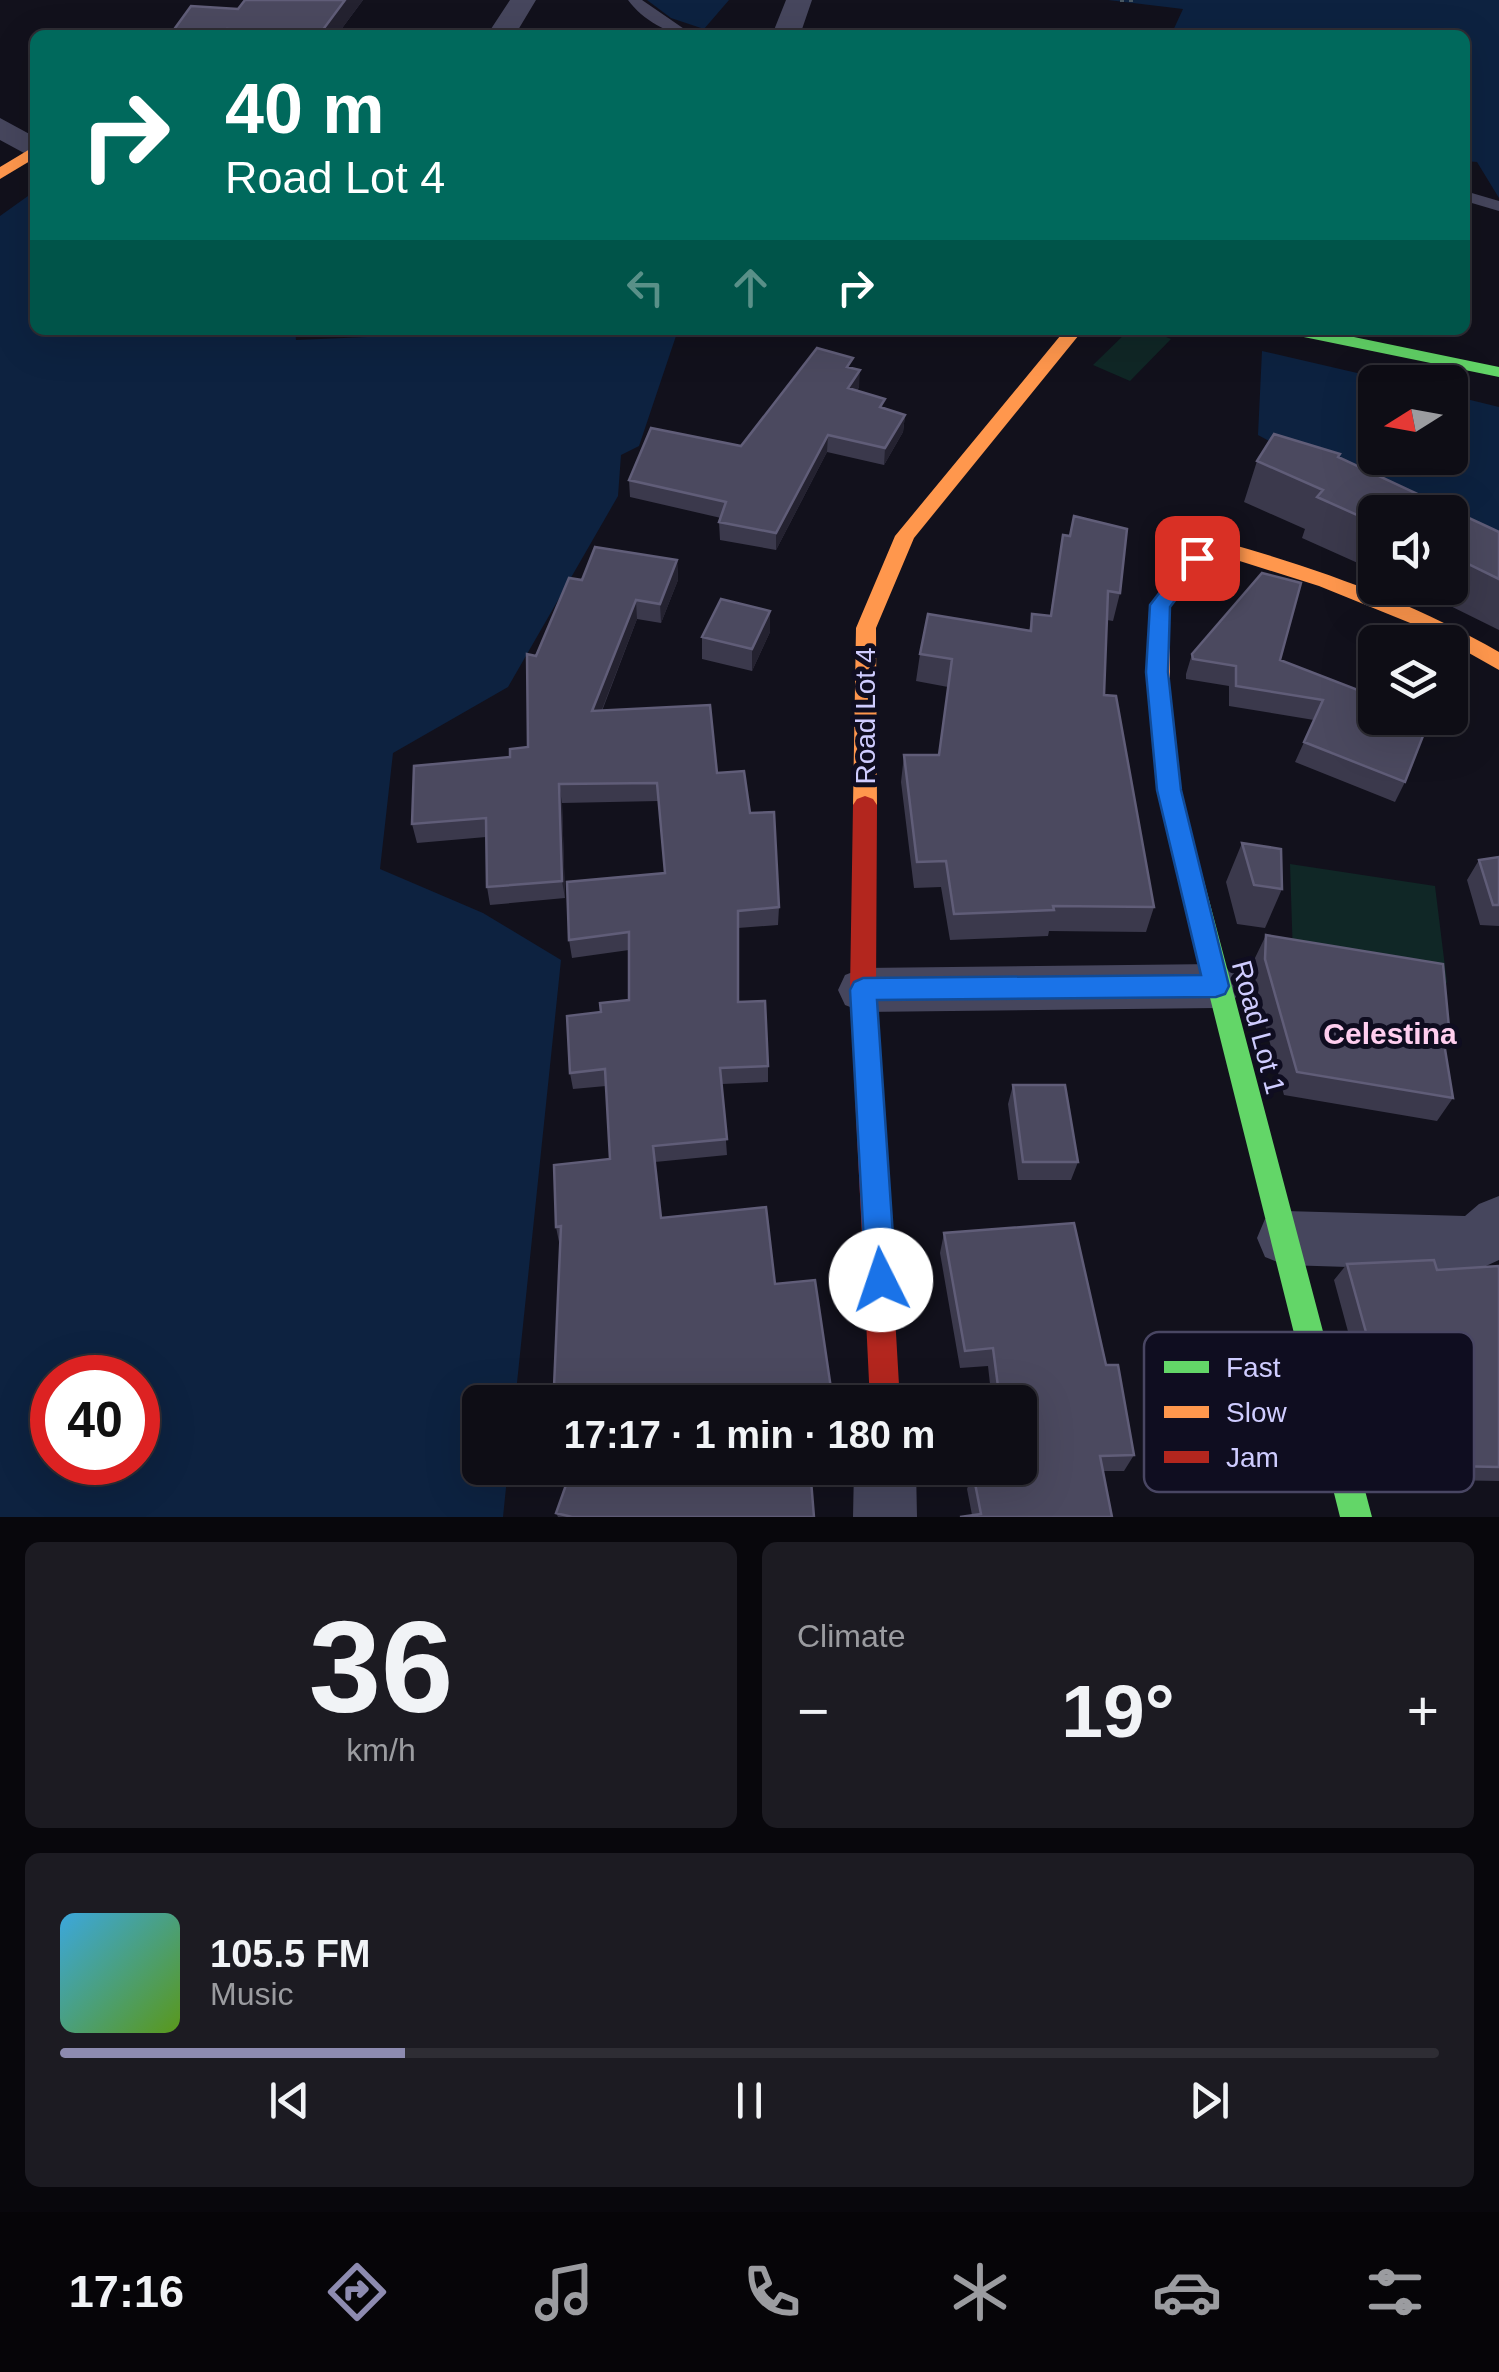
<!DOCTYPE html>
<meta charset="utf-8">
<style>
body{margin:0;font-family:Helvetica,sans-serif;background:#1c1b22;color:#f1f3f6;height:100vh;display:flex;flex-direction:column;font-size:38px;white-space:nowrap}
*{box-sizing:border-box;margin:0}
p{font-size:32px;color:#9b9ca0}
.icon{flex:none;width:55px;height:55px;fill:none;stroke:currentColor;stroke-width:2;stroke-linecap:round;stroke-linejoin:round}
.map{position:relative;height:1517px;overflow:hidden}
.sheet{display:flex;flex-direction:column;gap:25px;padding:25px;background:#08070c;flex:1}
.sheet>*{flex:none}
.banner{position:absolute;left:30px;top:30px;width:1440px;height:305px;border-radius:15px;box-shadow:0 10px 40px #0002,0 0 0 2px #2e2d34;background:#00695c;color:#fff;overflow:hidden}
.needle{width:65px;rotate:259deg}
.fabs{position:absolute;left:1358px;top:365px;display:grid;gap:20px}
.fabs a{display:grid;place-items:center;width:110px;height:110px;border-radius:15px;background:#0e0d15;box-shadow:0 10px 40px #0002,0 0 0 2px #2e2d34;font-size:50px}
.speed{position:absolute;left:30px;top:1355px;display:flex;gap:20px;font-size:50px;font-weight:700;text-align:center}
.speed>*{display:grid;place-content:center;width:130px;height:130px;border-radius:50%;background:#0e0d15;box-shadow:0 10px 40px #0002,0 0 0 2px #2e2d34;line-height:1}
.speed .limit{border:15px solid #d22;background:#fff;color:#111}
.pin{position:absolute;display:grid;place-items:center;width:85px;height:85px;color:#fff;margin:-42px;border-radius:20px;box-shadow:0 5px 15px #0006}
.me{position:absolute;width:110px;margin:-55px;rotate:356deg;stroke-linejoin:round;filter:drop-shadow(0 0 8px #0008)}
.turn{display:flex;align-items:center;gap:35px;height:210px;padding:0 30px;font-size:45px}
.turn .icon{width:130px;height:130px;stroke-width:2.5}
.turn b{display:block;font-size:70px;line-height:85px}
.lanes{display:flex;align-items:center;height:95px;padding:0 30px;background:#0003;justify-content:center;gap:50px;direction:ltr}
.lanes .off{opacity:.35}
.big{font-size:75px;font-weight:600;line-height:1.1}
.sheet .card{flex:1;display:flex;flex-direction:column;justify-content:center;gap:15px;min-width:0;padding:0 35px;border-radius:15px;background:#1c1b22}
.sheet .dial{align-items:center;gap:0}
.dial b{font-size:130px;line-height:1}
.song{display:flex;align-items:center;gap:30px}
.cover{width:120px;height:120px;border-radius:15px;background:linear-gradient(135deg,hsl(200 70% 55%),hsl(90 70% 35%))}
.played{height:10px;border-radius:5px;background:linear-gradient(90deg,#8d8bb0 25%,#2e2d34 25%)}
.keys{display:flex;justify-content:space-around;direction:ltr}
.heat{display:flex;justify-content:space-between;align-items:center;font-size:55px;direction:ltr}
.sheet .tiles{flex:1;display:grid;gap:25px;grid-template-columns:1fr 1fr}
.card:last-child{grid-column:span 2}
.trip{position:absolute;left:462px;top:1385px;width:575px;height:100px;border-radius:15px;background:#0e0d15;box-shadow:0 10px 40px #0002,0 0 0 2px #2e2d34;font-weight:600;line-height:100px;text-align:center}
.tabs{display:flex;height:160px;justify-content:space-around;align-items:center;background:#060508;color:#9b9ca0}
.tabs .icon{width:70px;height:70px}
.tabs .active{color:#8d8bb0}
.tabs b{font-size:45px;color:#f1f3f6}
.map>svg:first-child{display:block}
.green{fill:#102726}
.water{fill:#0d2240;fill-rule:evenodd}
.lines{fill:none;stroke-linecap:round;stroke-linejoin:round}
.path{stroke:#485763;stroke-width:4;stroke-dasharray:4 5;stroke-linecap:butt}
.lane{fill:#46465d;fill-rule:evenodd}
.street{fill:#46465d;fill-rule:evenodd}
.fast{fill:#63d668;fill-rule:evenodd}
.slow{fill:#ff974d;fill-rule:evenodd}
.jam{fill:#b3261e;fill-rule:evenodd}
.wall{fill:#3b394c}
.shaded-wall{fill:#242230}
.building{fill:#4b495f;stroke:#605d78;stroke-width:2.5}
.route{fill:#1a73e8;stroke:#114b97;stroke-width:2.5}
.labels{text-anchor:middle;stroke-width:10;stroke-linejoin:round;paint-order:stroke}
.street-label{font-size:28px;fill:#cfccff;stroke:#0f0d20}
.neighbourhood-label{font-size:30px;font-weight:bold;fill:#ffceef;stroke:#0f0d20}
.key{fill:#0f0d20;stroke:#494663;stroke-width:2.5}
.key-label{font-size:28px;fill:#cfccff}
</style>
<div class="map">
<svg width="1499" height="1517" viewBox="0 0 1499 1517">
<rect width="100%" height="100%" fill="#12111c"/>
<path class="green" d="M1129,330H1149L1171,339L1130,381L1093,365Z
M1290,864L1435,886L1447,983L1293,957Z"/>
<path class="water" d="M647,0H729L704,29L671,18Z
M1108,0H1499V198L1477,162L1465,161V35H1171L1183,9Z
M35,191V330H295L296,340L367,337L407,330H678L639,446L621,455L618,496L508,687L393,753L380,869L483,913L561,960L515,1402H480V1468H508L503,1517H0V216ZM52,1378H138V1462H52Z
M1262,351L1396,382H1375V458H1450V395L1499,407V564L1450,512H1403L1258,435Z"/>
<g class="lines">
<path class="path" d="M1120,0H1137"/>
<path class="lane" d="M628,0H642L693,35C668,35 643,20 628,0Z
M1465,191L1499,201V211L1465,201Z"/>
<path class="street" d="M510,0H536L515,35H487Z
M786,0H812L800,35H772Z
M0,118L35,137V159L0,140Z
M1216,964L1234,971L1241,986L1234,1001L1216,1008L863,1012L845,1005L838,990L845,975L863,968Z
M1499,1196V1260L1475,1271L1285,1265L1265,1257L1257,1238L1265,1219L1285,1211L1465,1216L1479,1204Z
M854,1468H916L917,1517H853Z"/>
<path class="fast" d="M1285,330H1320L1499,367V377L1294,335Z
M1159,685L1170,693L1180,790L1372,1517H1340L1158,790L1148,693Z"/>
<path class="slow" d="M35,146V158L0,179V167Z
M1065,330H1083L914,538L876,628L877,805L873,811H857L853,805L856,628L895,536Z
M1227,543C1322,570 1414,603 1499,652V670L1430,631L1319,586L1227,557L1204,563L1170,606V693L1167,699H1151L1148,693L1150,605L1190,553Z"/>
<path class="jam" d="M865,796L873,799L877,805L876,990L900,1402H870L850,990L853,805L857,799Z"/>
</g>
<path class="wall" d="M245,0H363L337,35H170L238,9Z
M852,368L859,387L857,391L885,408L905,415L903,432L884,465L827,452L776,550L720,540L719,522L721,518L630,497L629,480L741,446Z
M1340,454L1339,458L1499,532V630L1414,588H1450V512H1375V568L1362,562L1360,564L1302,538L1305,529L1244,502L1257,461Z
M1063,535L1120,593L1113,621L1107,620L1104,695L1154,907L1146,932L1049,931L1048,936L950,940L941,887L914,888L901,782L904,755H939L948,687L916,681L920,654L1029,631L1032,614L1050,616Z
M677,560L678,580L661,623L637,619L602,711L717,773L750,813L779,907L778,925L738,928L739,1002L768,1066V1082L722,1084L727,1155L655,1162L587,1399L557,1400L554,1387L561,1241L559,1242L556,1227L610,1159L606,1086L573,1089L570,1073L601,1012L629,1000V950L572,958L569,940L665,873L659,801L562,803L565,898L490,905L487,887L486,837L417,843L412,824L528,747L536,656L582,580Z
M770,632L752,671L702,659V637Z
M1192,654L1280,660L1368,694L1405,782L1395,802L1295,762L1314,720L1229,706V686L1186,679V674Z
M1242,843L1282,889L1265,928L1237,924L1226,882Z
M1499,857V926L1480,925L1467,880L1479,860Z
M1266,935L1450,1038L1445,1046L1453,1098L1437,1121L1284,1095L1254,984V960Z
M1013,1085L1078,1162L1071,1180H1018L1008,1104Z
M944,1233L1106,1365L1134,1455L1124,1471H1103L1112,1517L972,1515L967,1489L973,1473L1001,1470L1000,1468H1020V1402H992L988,1366L960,1368L940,1253Z
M1347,1264L1437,1270L1499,1266V1481L1388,1479L1334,1280Z
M566,1468H810L814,1517H558L556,1513L569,1476Z"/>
<path class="shaded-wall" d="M345,0H363L337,35H319Z
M860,370L859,387L847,405L848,388Z
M905,415L903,432L884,465L885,448Z
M828,435L827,452L776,550V533Z
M1375,526V529L1360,564Z
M677,560L678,580L661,623L660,604Z
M636,600L637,619L594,730L592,711Z
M770,611V632L752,671V649Z
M559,784L562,803L565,898L562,881Z"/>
<path class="building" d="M245,0H345L319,35L227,29L223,35H170L191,6L238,9Z
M817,348L853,358L847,367L860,370L848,388L885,399L880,407L905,415L885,448L828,435L776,533L719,522L726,502L629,480L651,428L741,446Z
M1274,434L1340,454L1338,457L1499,532V579L1450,555V512H1375V523L1317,497L1323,490L1257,461Z
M1074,516L1127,529L1120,593L1108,591L1104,695L1116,696L1154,907L1053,906L1054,910L954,914L946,861L917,862L904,755H939L952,659L920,654L928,614L1031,631L1032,614L1051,616L1063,535L1070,536Z
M595,547L677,560L660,604L636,600L592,711L710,705L717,773L744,771L750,813L774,812L779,907L738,911V1002L765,1001L768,1066L720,1068L727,1139L653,1146L661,1218L766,1207L775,1284L815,1280L833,1402H586L591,1386L554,1387L561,1226L556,1227L554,1165L610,1159L605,1069L570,1073L567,1016L601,1012L600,1003L629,1000V932L569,940L567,882L665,873L657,783L559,784L562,881L487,887L486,818L412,824L414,766L510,757V749L528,747L527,654L536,656L569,578L582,580Z
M1262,573L1301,583L1280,660L1368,694L1375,682V718H1430L1405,782L1304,742L1323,700L1236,686V666L1193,659L1192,654Z
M721,599L770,611L752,649L702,637Z
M1403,633L1426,642H1397Z
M1242,843L1281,849L1282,889L1254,885Z
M1499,857V905H1493L1479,860Z
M1266,935L1443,964L1450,1038L1443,1037L1453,1098L1297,1072L1265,959Z
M1013,1085H1065L1078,1162H1023Z
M1074,1223L1106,1365H1118L1134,1455L1100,1456L1112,1517H960L981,1514L973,1473L1009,1469V1468H1020V1402H1000L993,1348L965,1351L944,1233Z
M1434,1260L1437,1270L1499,1266V1467L1403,1465L1347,1264Z
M572,1468H810L814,1517H572L556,1513Z"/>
<path class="route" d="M1197,551L1207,558L1170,607L1168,672L1181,790L1229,986L1225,994L1216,997L877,1000L896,1280L891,1290L881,1294L871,1290L866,1280L850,990L854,982L863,978L1201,975L1157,790L1146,672L1150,605L1190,553Z"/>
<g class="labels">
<g class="street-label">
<text transform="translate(865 716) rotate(-90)" y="10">Road Lot 4</text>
<text transform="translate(1259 1027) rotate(75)" y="10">Road Lot 1</text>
</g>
<g class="neighbourhood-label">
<text x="1390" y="1044">Celestina</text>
</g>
</g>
<rect x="1144" y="1332" width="330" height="160" rx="15" class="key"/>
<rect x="1164" y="1361" width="45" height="12" fill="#63d668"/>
<rect x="1164" y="1406" width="45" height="12" fill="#ff974d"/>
<rect x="1164" y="1451" width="45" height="12" fill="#b3261e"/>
<g class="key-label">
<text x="1226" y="1377">Fast</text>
<text x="1226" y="1422">Slow</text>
<text x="1226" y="1467">Jam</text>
</g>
</svg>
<div class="fabs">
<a><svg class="needle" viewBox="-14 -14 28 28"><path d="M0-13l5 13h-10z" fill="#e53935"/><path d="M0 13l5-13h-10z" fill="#9b9ca0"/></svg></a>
<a><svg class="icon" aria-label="sound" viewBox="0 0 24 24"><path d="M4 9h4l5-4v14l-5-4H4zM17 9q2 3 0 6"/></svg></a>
<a><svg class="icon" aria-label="layers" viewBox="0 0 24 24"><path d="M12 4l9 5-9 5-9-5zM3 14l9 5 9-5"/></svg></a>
</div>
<div class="speed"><div class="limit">40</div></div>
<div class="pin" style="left:1197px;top:558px;background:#d93025"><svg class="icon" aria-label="arrive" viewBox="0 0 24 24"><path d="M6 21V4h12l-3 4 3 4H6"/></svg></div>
<svg class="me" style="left:881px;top:1280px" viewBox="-20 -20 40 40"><circle r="19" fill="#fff"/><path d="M0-13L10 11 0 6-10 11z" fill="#1a73e8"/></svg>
<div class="trip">17:17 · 1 min · 180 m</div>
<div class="banner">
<div class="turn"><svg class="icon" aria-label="right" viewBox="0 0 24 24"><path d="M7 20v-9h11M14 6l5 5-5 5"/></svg><div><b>40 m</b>Road Lot 4</div></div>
<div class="lanes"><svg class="icon off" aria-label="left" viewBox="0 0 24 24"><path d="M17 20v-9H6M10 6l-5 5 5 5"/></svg><svg class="icon off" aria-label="ahead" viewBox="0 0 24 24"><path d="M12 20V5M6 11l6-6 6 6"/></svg><svg class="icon" aria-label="right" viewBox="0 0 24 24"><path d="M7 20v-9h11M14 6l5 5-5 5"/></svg></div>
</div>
</div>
<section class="sheet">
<div class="tiles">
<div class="card dial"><b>36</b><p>km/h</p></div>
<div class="card"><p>Climate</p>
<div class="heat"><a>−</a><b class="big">19°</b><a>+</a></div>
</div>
<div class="card">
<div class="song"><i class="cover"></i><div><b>105.5 FM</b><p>Music</p></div></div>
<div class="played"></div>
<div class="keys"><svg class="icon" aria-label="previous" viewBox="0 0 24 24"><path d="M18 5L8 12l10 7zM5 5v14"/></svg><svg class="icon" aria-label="pause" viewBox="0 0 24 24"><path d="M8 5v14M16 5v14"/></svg><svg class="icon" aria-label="next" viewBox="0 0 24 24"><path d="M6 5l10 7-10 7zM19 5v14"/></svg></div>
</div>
</div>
</section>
<nav class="tabs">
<b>17:16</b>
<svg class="icon active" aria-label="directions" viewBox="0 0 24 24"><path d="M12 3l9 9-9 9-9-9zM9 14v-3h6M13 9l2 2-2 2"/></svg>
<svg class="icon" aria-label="music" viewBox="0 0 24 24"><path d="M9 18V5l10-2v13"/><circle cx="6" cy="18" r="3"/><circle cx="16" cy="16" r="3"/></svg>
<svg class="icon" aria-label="phone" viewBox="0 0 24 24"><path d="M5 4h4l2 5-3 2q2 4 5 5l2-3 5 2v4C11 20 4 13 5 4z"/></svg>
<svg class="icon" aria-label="climate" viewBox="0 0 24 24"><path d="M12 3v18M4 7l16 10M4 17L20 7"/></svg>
<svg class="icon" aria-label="car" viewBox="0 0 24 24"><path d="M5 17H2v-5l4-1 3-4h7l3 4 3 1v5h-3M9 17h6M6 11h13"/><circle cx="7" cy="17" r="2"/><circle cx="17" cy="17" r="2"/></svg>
<svg class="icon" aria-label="filters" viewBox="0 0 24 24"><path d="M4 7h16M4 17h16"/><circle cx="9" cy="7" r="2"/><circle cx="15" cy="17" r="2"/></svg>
</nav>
